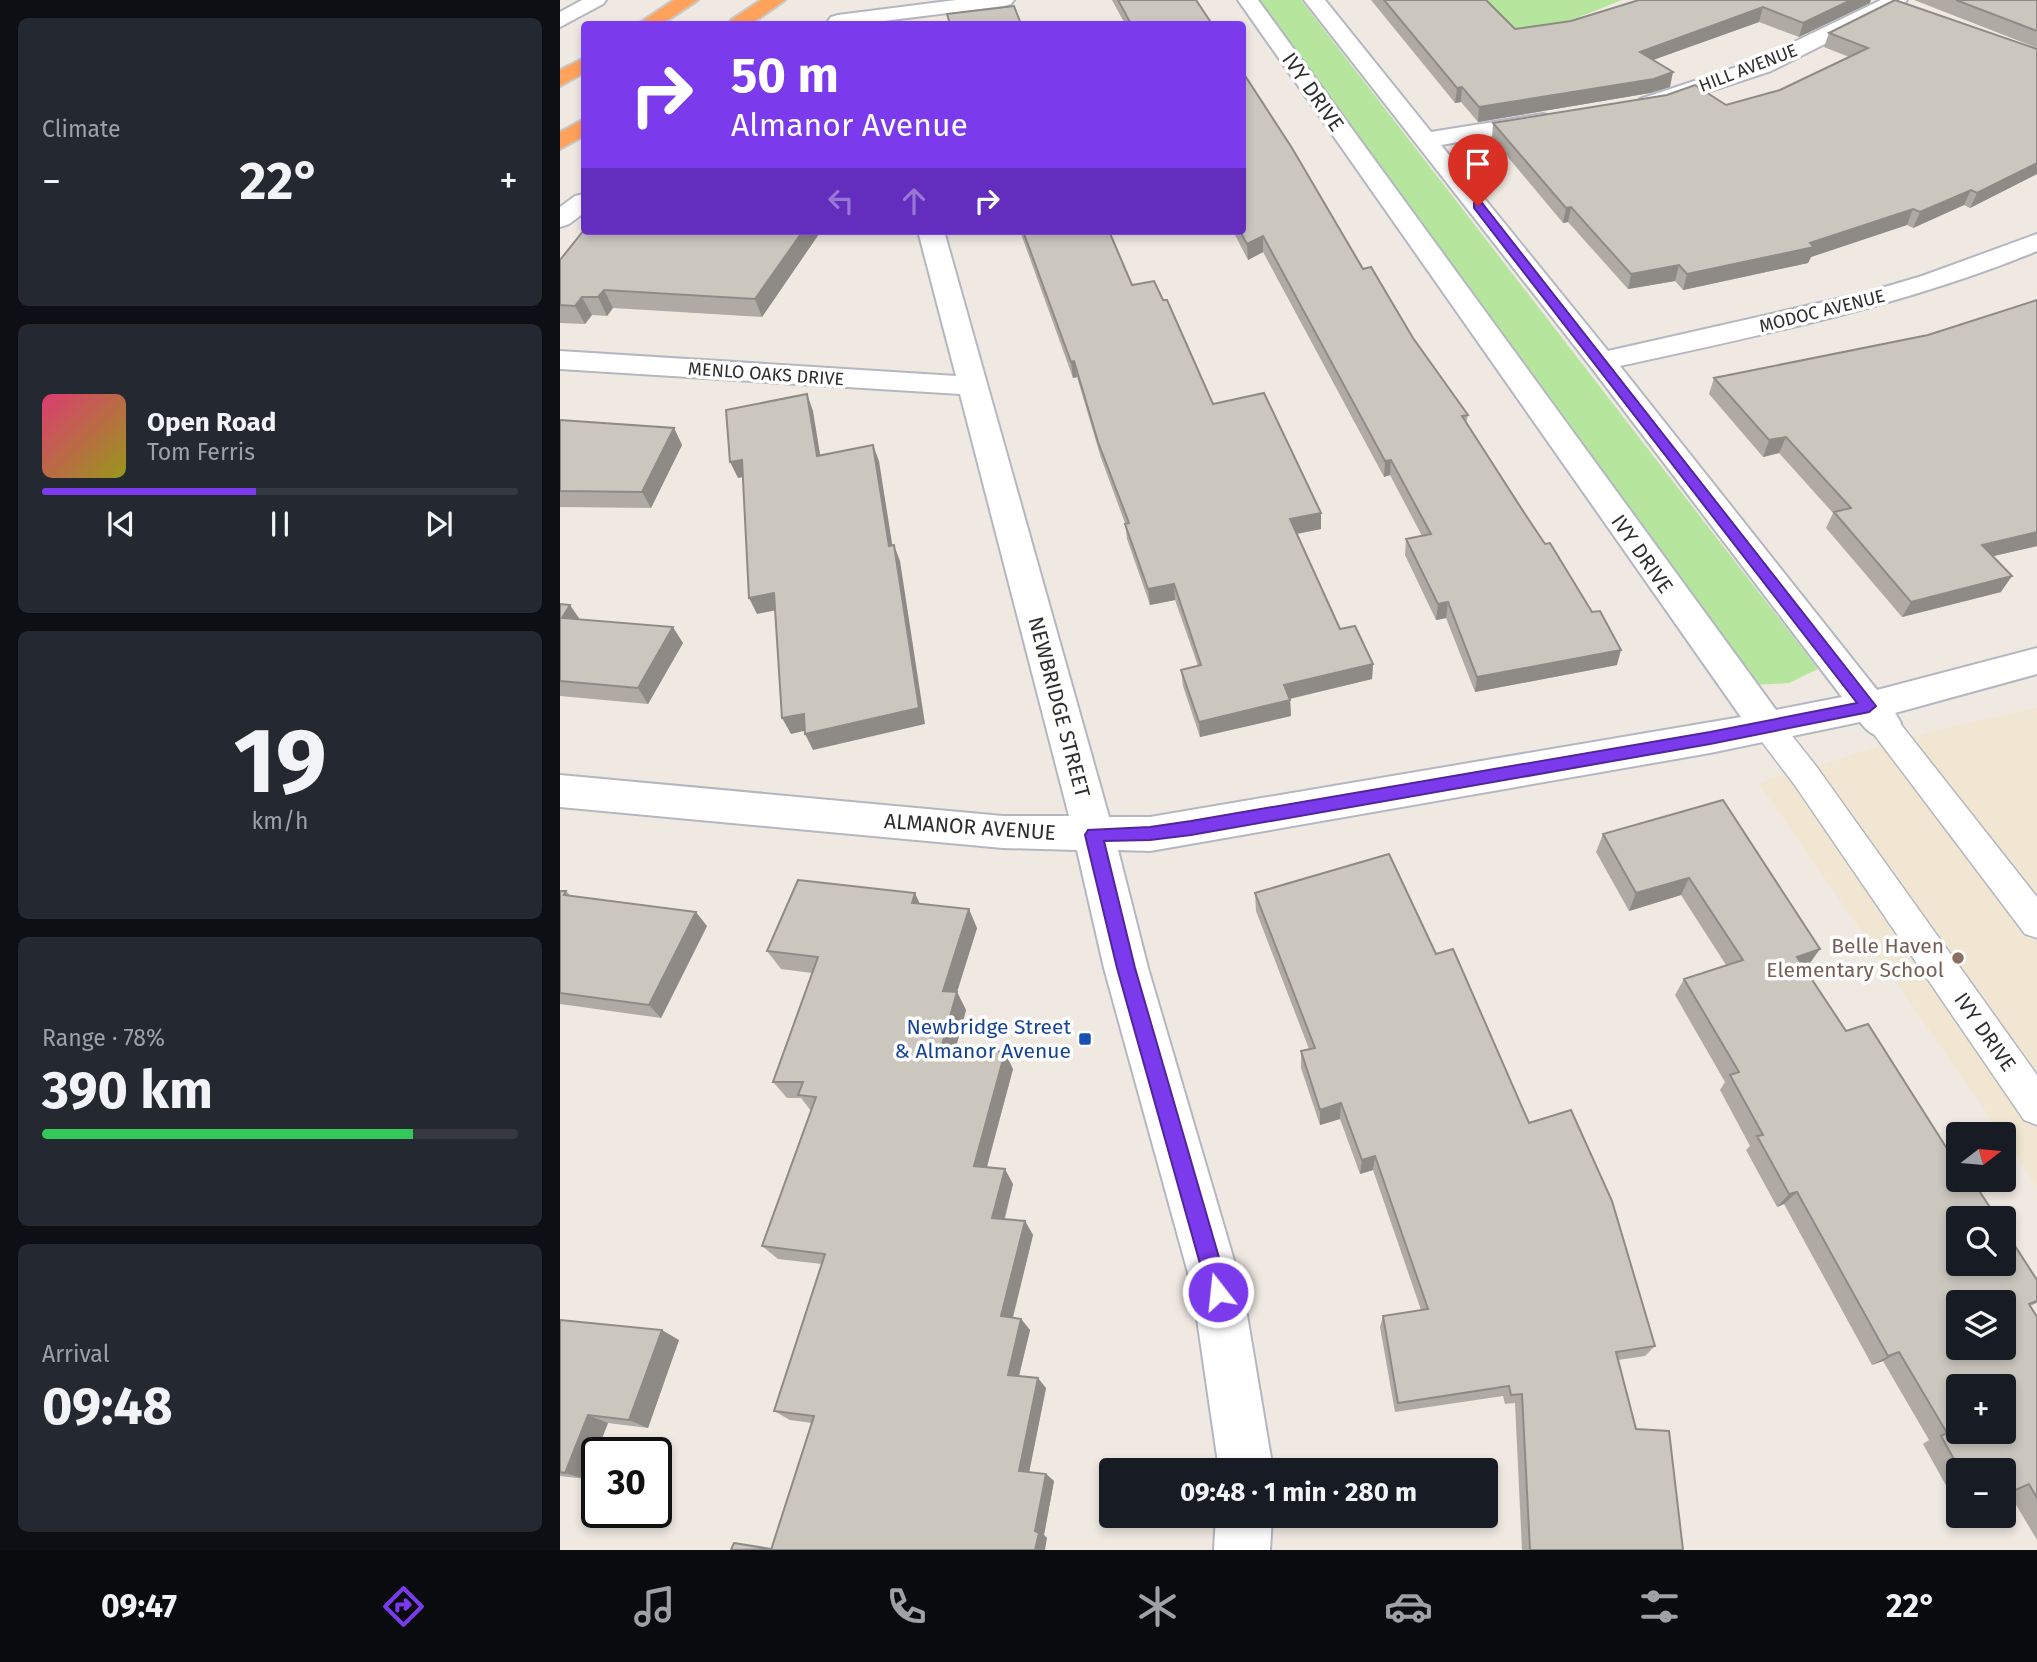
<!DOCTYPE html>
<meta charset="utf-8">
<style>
body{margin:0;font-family:"Fira Sans",sans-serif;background:#242831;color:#f1f3f6;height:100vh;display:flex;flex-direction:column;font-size:26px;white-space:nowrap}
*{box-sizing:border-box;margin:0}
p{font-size:23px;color:#9ea1a6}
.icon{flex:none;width:38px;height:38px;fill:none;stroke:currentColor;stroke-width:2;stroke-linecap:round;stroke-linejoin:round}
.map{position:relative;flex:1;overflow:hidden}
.sheet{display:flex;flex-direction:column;gap:18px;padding:18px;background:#0d0f14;width:560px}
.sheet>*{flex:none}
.banner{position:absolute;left:21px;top:21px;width:665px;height:214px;border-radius:7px;box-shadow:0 4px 10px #0003;background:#7c3aed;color:#fff;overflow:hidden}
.needle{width:46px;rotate:74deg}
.buttons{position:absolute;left:1386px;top:1122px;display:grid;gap:14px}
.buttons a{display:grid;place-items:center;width:70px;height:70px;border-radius:7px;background:#171b24;box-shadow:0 4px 10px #0003;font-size:35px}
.speed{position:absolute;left:21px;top:1437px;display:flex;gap:14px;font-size:35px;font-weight:700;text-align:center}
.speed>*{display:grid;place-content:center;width:91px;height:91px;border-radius:50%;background:#171b24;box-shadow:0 4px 10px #0003;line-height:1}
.speed .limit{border:4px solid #111;border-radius:10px;background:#fff;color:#111}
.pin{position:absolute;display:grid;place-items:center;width:60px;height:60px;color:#fff;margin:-72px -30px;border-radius:50% 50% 50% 0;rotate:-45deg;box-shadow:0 0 7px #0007}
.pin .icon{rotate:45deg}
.me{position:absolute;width:77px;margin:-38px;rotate:344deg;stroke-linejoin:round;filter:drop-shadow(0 0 5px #0008)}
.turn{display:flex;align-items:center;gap:24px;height:147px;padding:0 35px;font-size:32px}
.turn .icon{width:91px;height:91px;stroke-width:2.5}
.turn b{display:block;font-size:49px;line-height:60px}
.lanes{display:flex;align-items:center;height:66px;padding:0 35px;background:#0003;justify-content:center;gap:35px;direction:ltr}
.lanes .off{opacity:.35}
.big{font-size:52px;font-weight:700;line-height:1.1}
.sheet .card{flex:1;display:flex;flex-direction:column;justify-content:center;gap:10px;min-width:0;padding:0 24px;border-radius:10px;background:#242831}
.sheet .dial{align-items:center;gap:0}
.dial b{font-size:91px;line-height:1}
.song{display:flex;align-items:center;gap:21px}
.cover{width:84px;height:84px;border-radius:10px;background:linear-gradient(135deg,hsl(340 70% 55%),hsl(60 70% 35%))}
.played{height:7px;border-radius:4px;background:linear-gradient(90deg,#7c3aed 45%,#363941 45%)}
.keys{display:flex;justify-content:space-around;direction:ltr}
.heat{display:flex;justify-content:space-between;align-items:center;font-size:38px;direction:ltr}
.charge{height:10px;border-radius:5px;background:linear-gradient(90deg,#34c759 78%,#363941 0)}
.trip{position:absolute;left:539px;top:1458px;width:399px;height:70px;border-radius:7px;background:#171b24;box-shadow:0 4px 10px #0003;font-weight:700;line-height:70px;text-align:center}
.tabs{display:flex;height:112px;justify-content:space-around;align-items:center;background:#090b0e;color:#9ea1a6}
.tabs .icon{width:49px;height:49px}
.tabs .on{color:#7c3aed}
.tabs b{font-size:32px;color:#f1f3f6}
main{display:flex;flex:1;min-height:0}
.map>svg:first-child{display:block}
.education{fill:#f0e6d1}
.green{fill:#b6e59e}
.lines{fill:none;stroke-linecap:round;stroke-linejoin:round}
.lane-casing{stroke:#b4b7c1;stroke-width:3}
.street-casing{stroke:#b4b7c1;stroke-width:4}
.highway-casing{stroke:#c9c9c9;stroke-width:4}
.lane{fill:#fff;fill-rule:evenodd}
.street{fill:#fff;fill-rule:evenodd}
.highway{fill:#ffa35c;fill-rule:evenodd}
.wall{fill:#afaba4}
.shaded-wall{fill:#8e8b86}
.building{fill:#cbc7bf;stroke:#8e8b86;stroke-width:2;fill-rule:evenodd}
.route{fill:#7c3aed;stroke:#51269a;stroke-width:2}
.education-dot{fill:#8d6e63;stroke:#fff;stroke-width:2.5}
.transit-dot{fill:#1a4fb4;stroke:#fff;stroke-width:2.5}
.labels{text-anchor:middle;stroke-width:7;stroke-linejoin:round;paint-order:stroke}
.far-street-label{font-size:18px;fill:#2e2e2e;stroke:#fff}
.street-label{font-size:21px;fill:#2e2e2e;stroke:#fff}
.education-label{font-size:21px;fill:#785e54;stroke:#fff;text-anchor:end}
.transit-label{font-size:21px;fill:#164399;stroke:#fff;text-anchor:end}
</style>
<main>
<section class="sheet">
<div class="card"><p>Climate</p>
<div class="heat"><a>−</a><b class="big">22°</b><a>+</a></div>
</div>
<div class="card">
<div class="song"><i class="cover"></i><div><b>Open Road</b><p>Tom Ferris</p></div></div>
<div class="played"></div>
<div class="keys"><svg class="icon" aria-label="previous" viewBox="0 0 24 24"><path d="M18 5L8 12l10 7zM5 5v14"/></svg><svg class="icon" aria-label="pause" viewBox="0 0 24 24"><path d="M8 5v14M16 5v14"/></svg><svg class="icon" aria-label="next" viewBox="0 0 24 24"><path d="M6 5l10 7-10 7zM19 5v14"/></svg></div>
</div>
<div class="card dial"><b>19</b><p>km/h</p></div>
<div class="card"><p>Range · 78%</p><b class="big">390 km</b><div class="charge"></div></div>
<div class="card"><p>Arrival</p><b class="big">09:48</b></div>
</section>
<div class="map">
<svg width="1477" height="1550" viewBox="0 0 1477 1550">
<rect width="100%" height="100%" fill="#efe9e1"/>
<path class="education" d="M1477,708V1187L1444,1138V1134H1441L1199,783L1369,732Z"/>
<path class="green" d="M699,0H741L1258,669L1229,683L1194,685Z
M922,0H1062L1004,23L954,31Z"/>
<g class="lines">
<g class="lane-casing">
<path id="lane" d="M1324,713L1335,717L1477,897V938L1465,934L1313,733L1309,725L1313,717Z
M1207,714L1218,718L1256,766L1477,1075V1125L1464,1120L1234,784L1196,734L1192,726L1196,718Z"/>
</g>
<g class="street-casing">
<path id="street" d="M22,0H46L43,4L0,27V12Z
M396,0H454L451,4L444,6L299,24H270L268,21L271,17L278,15Z
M678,0H698L1216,710L1282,697L1031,367L744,0H765L871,132L983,114L991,116L994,121L991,126L881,145L1048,351L1308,292L1362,276L1477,234V251C1343,306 1201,335 1060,366L1317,690L1477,648V674L1335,713L1341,723L1335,733C1319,739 1311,736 1300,722L1150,753L590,851L558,850L588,968L683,1291L713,1470H659L633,1291L544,968L517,850L443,848L0,807V775L443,816H509L400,394L0,369V351L396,376L358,231H384L549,817H590L1181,717Z
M1321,0H1347L1344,4L1211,71L1096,109H1080L1077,104L1080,99L1195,61Z
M24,194V213L9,224L0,227V207L15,196Z
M656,1516H712L710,1550H654Z"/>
</g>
<g class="highway-casing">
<path id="highway" d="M114,0H138L102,24H78Z
M201,0H225L191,24H168L171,20Z
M24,58V73L0,86V70Z
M24,119V136L0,149V132Z"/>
</g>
<use href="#lane" class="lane"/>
<use href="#street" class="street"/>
<use href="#highway" class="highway"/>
</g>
<path class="wall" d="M552,0H636L652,24H565Z
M811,0H926L955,29L1011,21L1079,0L1310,3L1239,37L1199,22L1093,60L1110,87L1090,93L918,122L901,102L895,103Z
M1354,0H1477V48Z
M1269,33L1477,49V174L1410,208L1404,205L1353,228L1347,225L1251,257L1248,263L1123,290L1115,281L1068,289L1008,222L1003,223L932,138L933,123L1166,105L1220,90L1289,57L1264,47Z
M24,231H261L202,317L53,308L47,316L32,315L25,324L0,323V260Z
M460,231H549L572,285L603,300L653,404L761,529L737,534L780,629L813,664L812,679L730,699L731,716L640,737L623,686L621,670L638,666L615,600L590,605L567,539L565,523L541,458L517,377L513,378Z
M673,231H682L803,269L853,338L908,415L906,423L1057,665L915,692L886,618L876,620L845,555L846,539L862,536L830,475L824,477L703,252L688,260Z
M1477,300V546L1433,556L1441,592L1342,617L1266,528L1273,513L1219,453L1203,457L1149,394L1154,378L1368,335Z
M0,420L114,428L122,445L91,508L0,507Z
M0,604L19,619L123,643L88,704L0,696Z
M1163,800L1248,966L1244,967L1286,1031L1398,1166L1477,1280V1303L1470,1306L1477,1317V1540L1449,1493L1444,1470H1398V1507L1363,1444L1369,1440L1323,1361L1312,1365L1224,1204L1217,1207L1186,1150L1190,1146L1160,1090L1165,1082L1115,995L1124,979L1166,965L1121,895L1069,911L1036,852L1043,834Z
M0,891H6L10,895L147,926L101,1018L0,1004Z
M695,893L876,954L969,1123L1095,1346L1085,1356L1058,1360L1076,1429L1123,1550H962L955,1403L945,1404L943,1396L835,1412L820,1327L823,1316L861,1310L813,1170L800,1174L780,1119L760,1125L741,1068V1051L749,1049L696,911Z
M360,904L417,928L397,992L406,1010L396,1046L453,1069L427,1167L453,1184L445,1219L465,1221L473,1235L453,1318L461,1319L470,1330L459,1376L486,1388L469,1472L486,1474L494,1481L484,1535L487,1538L211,1549L252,1423L230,1420L214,1411L262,1264L218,1259L202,1246L251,1111L241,1098H227L213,1082L252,973L221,969L207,951Z
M0,1320L119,1340L88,1428L48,1423L26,1479L0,1476Z"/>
<path class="shaded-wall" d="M1291,0H1311L1310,3L1239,37L1243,23Z
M1203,7L1199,22L1076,66L1080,52Z
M1113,72L1110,87L1090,93L918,122L919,107Z
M902,87L901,102L895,103L897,88Z
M1477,163V174L1410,208L1417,193Z
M1411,190L1404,205L1353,228L1360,212Z
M1011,207L1008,222L1003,223L1006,208Z
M1353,209L1347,225L1251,257L1248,263L1123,290L1127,274L1250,243Z
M243,231H261L202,317L195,299Z
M703,236V252L688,260L687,244Z
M1119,265L1115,281L1068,289L1071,274Z
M44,290L53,308L47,316L38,297Z
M22,297L32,315L25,324L15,306Z
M514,361L517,377L513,378L511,362Z
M247,394L253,411L263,472L257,456Z
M114,428L122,445L91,508L82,492Z
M1226,437L1219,453L1203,457L1209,440Z
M313,445L319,461L335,562L329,546Z
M182,460L189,476L178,478L170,462Z
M831,460L830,475L824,477L825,461Z
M761,513V529L730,535V519Z
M1477,532V546L1412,561L1422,545Z
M334,545L340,561L365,724L253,750L245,734Z
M1452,576L1441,592L1342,617L1351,602Z
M614,584L615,600L590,605L588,589Z
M214,593L222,609L197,614L189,598Z
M888,602L886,618L876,620L878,604Z
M10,605L21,621L2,618Z
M113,627L123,643L88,704L78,688Z
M1061,650L1057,665L915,692L917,677Z
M813,664L812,679L724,700V685Z
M730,700L731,716L640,737L639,722Z
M244,714L252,729L231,734L222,718Z
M1129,878L1121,895L1069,911L1076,893Z
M355,893L364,913L352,903Z
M409,909L417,928L397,992L406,1010L392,1062L382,1045L383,991Z
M136,912L147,926L101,1018L89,1005Z
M1260,949L1248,966L1226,974L1237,957Z
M445,1052L453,1069L423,1181L414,1166Z
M781,1103L780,1119L760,1125V1110Z
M815,1156L813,1170L800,1174L802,1160Z
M445,1169L453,1184L441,1231L432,1218Z
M1237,1192L1224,1204L1217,1207L1229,1194Z
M465,1221L473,1235L450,1328L441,1316Z
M461,1319L470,1330L457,1384L448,1375Z
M102,1330L119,1340L88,1428L69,1420Z
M1339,1352L1323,1361L1312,1365L1328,1356Z
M478,1378L486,1388L468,1478L459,1471Z
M28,1415L48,1423L26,1479L5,1473Z
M486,1474L494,1481L484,1535L487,1538L485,1550H475V1531Z"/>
<path class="building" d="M558,0H636L652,24H571Z
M824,0H926L955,29L1011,21L1079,0H1291L1243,23L1203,7L1080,52L1113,72L1094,79L919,107L902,87L897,88Z
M1335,0L1477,49V163L1417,193L1411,190L1360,212L1353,209L1250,243L1254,247L1127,274L1119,265L1071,274L1011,207L1006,208L933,123L1107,95L1135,85L1166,105L1220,90L1308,48L1269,33Z
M1396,0H1477V31Z
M454,6L461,24H390L387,14Z
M682,71L732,148L803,269L811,267L853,338L908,415L902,416L965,514L985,544L990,543L1032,612L1040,611L1061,650L917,677L888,602L878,604L846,539L871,534L831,460L825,461L703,236L687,244L680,231H682Z
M24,230V231H243L195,299L44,290L38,297H22L15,306L0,305V260Z
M463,231H549L572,285L594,281L603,300H607L653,404L704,393L761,513L730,519L780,629L795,626L813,664L724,685L730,700L639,722L621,670L641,665L614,584L588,589L565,524L569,523L538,442L514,361L511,362Z
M1477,300V532L1422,545L1452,576L1351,602L1274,512L1291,508L1226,437L1209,440L1154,378L1368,335Z
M247,394L257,456L313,445L329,546L334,545L359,708L245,734L244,714L222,718L214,593L189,598L182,460L170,462L166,410Z
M0,420L114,428L82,492L0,491Z
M0,604L10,605L2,618L113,627L78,688L0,681Z
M1163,800L1260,949L1237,957L1286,1031L1308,1024L1398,1166V1180H1412L1437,1218H1398V1264H1444V1229L1477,1280V1301L1469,1304L1477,1317V1498L1469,1484L1444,1495V1470H1400L1381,1436L1387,1433L1339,1352L1328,1356L1237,1192L1229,1194L1197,1136L1203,1135L1170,1075L1179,1072L1124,979L1183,960L1129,878L1076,893L1043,834ZM1398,1302H1444V1348H1398ZM1398,1386H1444V1432H1398Z
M829,854L876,954L893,949L969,1123L1011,1110L1052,1201L1095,1346L1056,1352L1076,1429L1109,1431L1123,1550H970L962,1394L951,1395L949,1386L838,1403L823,1316L868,1309L815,1156L802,1160L781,1103L760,1110L741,1051L755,1048L695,893Z
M238,880L355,893L352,903L409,909L383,991L397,992L382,1045L445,1052L414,1166L445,1169L432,1218L465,1221L441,1316L461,1319L448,1375L478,1378L459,1471L486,1474L475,1531L479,1533L475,1550H211L254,1416L214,1411L265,1254L202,1246L256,1097L238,1095L243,1082H213L258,957L207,951Z
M0,891H6L4,895L136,912L89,1005L0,993Z
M0,1320L102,1330L69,1420L28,1415L5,1473L0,1472Z
M174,1543L211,1549L171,1550Z"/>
<path class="route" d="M914,203H922L1316,706L1309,712L1150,744L631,835L590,840L544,841L575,968L669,1292L666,1299L658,1302L651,1299L648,1292L557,968L525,835L528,830L590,827L631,821L1150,732L1297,703L914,208Z"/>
<circle class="education-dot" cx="1398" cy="958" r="7"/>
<rect class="transit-dot" x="518" y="1032" width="14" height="14" rx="3.5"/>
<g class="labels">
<g class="far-street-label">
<text transform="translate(1188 68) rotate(-21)" y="6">HILL AVENUE</text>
<text transform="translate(1262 311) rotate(-14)" y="6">MODOC AVENUE</text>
<text transform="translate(206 374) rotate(4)" y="6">MENLO OAKS DRIVE</text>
</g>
<g class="street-label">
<text transform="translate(753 92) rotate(55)" y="7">IVY DRIVE</text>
<text transform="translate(1082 554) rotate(55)" y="7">IVY DRIVE</text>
<text transform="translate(499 707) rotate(75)" y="7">NEWBRIDGE STREET</text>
<text transform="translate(410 827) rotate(4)" y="7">ALMANOR AVENUE</text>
<text transform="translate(1425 1032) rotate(55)" y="7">IVY DRIVE</text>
</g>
<g class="education-label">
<text x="1384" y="953">Belle Haven<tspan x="1384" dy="24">Elementary School</tspan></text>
</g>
<g class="transit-label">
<text x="511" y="1034">Newbridge Street<tspan x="511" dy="24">&amp; Almanor Avenue</tspan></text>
</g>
</g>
</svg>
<div class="buttons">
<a><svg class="needle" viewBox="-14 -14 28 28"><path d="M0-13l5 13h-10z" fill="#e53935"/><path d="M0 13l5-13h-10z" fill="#9ea1a6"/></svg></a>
<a><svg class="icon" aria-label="search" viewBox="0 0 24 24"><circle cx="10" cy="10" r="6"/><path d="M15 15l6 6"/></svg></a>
<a><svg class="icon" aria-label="layers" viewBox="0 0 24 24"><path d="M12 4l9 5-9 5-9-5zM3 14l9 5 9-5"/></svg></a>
<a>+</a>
<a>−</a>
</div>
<div class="speed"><div class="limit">30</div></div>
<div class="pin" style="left:918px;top:206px;background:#d93025"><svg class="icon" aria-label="arrive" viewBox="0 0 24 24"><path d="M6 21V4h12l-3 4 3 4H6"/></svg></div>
<svg class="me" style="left:658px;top:1292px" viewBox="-20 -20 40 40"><circle r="17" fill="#7c3aed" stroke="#fff" stroke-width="3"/><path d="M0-11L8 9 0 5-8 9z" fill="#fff"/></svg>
<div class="trip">09:48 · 1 min · 280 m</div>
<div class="banner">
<div class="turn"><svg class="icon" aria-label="right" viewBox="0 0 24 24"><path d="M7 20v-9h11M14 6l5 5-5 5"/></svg><div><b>50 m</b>Almanor Avenue</div></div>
<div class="lanes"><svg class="icon off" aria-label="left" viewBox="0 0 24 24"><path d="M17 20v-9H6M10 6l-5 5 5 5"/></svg><svg class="icon off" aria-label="ahead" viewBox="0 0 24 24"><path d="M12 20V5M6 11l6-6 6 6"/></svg><svg class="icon" aria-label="right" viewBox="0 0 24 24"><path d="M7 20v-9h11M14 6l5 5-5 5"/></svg></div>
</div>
</div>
</main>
<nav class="tabs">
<b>09:47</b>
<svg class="icon on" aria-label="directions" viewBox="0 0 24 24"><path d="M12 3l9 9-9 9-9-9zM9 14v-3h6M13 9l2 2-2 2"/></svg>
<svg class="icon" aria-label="music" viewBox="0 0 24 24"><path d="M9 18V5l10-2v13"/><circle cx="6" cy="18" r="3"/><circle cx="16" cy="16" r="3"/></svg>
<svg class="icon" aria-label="phone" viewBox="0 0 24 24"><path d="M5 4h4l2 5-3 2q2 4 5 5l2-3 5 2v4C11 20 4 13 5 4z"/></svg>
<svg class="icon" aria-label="climate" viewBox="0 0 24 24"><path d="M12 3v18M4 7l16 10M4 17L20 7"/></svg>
<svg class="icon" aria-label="car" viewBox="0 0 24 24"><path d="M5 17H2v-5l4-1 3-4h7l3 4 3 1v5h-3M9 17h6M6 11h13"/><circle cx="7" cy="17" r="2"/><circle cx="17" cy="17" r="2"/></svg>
<svg class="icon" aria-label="filters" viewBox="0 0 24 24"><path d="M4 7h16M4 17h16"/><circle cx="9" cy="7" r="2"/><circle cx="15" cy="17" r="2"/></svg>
<b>22°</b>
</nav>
